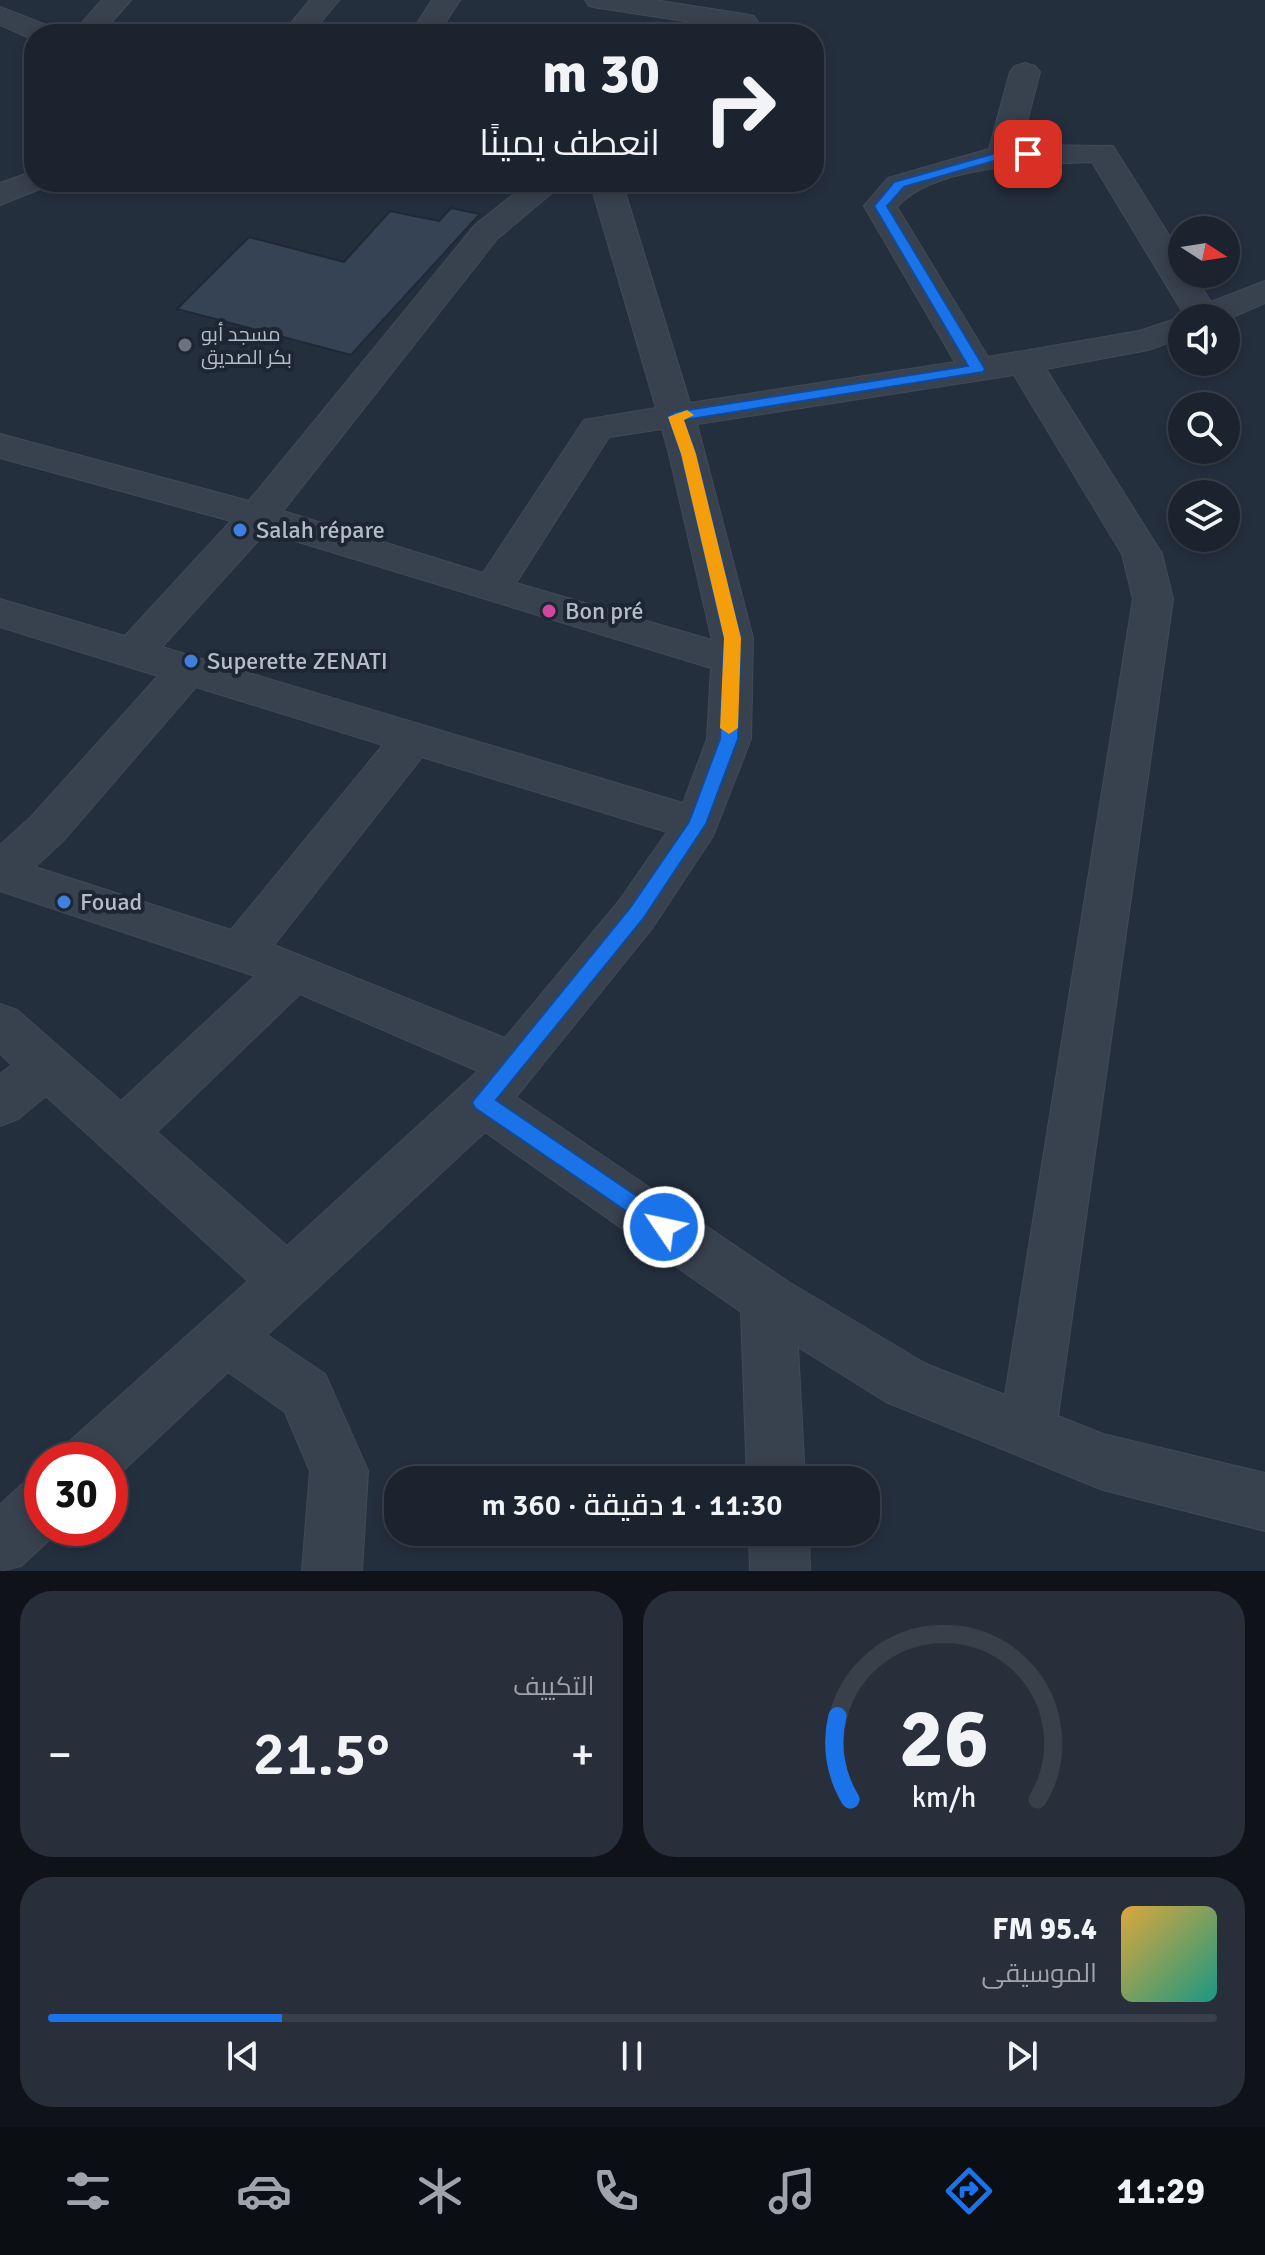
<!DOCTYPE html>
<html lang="ar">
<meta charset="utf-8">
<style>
body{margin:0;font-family:Signika,Cairo,sans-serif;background:#282f3a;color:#f1f3f6;direction:rtl;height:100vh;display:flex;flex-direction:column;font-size:30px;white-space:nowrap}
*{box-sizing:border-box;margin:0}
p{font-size:26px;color:#a0a4aa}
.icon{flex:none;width:44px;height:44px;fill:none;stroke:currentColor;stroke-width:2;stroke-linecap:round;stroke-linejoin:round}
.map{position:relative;height:1571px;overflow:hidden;direction:ltr}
.panel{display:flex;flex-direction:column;gap:20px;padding:20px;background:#0f1319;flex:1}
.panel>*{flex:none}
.top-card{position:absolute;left:24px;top:24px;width:800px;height:168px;border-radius:32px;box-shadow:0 4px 12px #0003,0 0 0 2px #39404a;direction:rtl;background:#1b232e;color:#f1f3f6;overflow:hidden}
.needle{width:52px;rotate:102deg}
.tools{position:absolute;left:1168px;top:216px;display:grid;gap:16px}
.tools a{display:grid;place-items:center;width:72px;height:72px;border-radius:50%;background:#1b232e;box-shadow:0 4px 12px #0003,0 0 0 2px #39404a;font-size:40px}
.speed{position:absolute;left:24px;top:1442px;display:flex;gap:16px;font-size:40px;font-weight:700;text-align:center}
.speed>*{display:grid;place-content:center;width:104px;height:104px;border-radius:50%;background:#1b232e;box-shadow:0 4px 12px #0003,0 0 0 2px #39404a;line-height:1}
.speed .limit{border:12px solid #d22;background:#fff;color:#111}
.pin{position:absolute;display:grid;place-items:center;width:68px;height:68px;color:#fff;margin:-34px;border-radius:16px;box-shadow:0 4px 12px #0006}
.me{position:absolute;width:88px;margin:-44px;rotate:304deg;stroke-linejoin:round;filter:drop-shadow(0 0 6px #0008)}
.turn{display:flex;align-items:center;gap:28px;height:168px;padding:0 32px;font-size:36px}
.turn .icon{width:104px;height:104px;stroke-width:2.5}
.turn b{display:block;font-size:56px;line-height:68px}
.big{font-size:60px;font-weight:600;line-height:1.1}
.panel .tile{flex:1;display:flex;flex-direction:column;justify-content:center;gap:12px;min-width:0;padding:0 28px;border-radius:32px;background:#282f3a}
.panel .dial{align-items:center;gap:0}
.dial svg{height:208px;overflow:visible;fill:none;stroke:#39404a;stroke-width:7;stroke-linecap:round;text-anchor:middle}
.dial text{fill:#f1f3f6;stroke:none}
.song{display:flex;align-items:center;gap:24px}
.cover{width:96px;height:96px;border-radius:12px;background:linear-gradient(135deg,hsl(40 70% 55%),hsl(170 70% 35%))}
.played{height:8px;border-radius:4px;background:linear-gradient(90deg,#1a73e8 20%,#39404a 20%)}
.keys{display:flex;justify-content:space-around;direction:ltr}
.heat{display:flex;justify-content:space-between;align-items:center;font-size:44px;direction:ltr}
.panel .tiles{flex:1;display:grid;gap:20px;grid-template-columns:1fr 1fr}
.tile:last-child{grid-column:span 2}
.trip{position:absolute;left:384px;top:1466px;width:496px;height:80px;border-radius:32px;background:#1b232e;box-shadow:0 4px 12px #0003,0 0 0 2px #39404a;font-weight:600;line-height:80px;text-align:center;direction:rtl}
.dock{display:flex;height:128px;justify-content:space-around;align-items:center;background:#0b0e12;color:#a0a4aa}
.dock .icon{width:56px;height:56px}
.dock .current{color:#1a73e8}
.dock b{font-size:36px;color:#f1f3f6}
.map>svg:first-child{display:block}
.building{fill:#364354;stroke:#1f2835;stroke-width:2}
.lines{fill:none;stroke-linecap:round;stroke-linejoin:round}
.minor-casing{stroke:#414a57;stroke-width:2}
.minor{fill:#38414e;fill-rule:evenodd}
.route{fill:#1a73e8;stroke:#114b97;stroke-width:2}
.slow{fill:#f59e0b}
.worship-dot{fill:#6b7280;stroke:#1d2633;stroke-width:3}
.shop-dot{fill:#3f7fe0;stroke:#1d2633;stroke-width:3}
.hotel-dot{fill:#d1479c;stroke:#1d2633;stroke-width:3}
.labels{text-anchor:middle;stroke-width:8;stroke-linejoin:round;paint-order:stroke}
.far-poi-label{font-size:20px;fill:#b4bcc9;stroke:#1d2633;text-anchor:start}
.poi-label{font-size:24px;fill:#b4bcc9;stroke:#1d2633;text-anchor:start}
</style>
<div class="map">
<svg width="1265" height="1571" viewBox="0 0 1265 1571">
<rect width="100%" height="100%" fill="#242f3e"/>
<path class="building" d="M451,208L480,214L351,355L177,309L249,237L344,262L390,211L439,221Z"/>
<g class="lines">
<g class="minor-casing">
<path id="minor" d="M102,0H131L101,34H72Z
M310,0H339L311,34H282Z
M432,0H460L438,34H410Z
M585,0H654L744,14L754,16L758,22L754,28L744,30L599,8L589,6Z
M0,7L54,28L58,34H34V40L0,25Z
M1025,63L1035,66L1040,72L1021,145L1113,146L1182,256V274H1193L1211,302L1265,281V303L1226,320L1182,318V338L1148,350L1046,369L1162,554L1173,599L1058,1416L1103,1434L1265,1473V1531L1103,1490L886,1402L798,1347L805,1480H747L741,1312L485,1132L267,1335L325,1374L368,1471L362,1571H302L310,1471L285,1412L228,1372L113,1480L110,1460H63L71,1440L248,1281L46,1096L18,1119L0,1126V1074L12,1065L0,1054V1004L17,1010L121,1101L255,976L0,891V845L31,817L158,676L0,627V599L125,636L231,521L0,458V434L249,501L475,225L529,182H565L497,239L283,511L483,573L584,420L656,408L590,182H622L690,403L955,362L864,206L888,178L989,149L1010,72L1015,66ZM1092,162L1185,316L1139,331L988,357L897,207C935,164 1038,164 1092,162ZM1014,375L1122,554L1133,599L1005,1395L926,1364L787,1281L516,1097L653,927L713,836L751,739L753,638L697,424ZM662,429L669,454L712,640L516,583L609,437ZM266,532L711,668L707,739L683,803L162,647ZM196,687L383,745L231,930L35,867L63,841ZM422,757L667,832L619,901L505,1038L274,945ZM300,994L478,1071L287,1246L157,1132Z
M34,171V182H48L45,187L0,205V183Z
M42,1477V1528H62L21,1566L0,1571V1505L21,1485Z
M749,1532H809L810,1571H750Z"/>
</g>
<use href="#minor" class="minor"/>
</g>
<path class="route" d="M1003,151L1028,150L1034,154L1028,158H1004L904,187L887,206L985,369L983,372L684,420L696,454L741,638L738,739L706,824L643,919L496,1100L672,1220L675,1227L672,1234L664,1237L475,1108L472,1102L630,908L689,822L720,739L724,638L681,454L668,417L675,412L968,366L874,206L894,182Z"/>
<path class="slow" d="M687,410L694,415L684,420L696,454L741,638L738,728L729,734L720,728L724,638L681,454L668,417Z"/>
<circle class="worship-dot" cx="185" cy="345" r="8"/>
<g class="shop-dot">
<circle cx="240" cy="530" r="8"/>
<circle cx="191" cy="661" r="8"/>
<circle cx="64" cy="902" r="8"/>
</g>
<circle class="hotel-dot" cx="549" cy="611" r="8"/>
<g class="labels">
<g class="far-poi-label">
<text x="201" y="341">مسجد أبو<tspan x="201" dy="23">بكر الصديق</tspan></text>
</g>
<g class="poi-label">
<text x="256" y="538">Salah répare</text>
<text x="565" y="619">Bon pré</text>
<text x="207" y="669">Superette ZENATI</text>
<text x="80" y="910">Fouad</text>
</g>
</g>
</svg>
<div class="tools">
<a><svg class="needle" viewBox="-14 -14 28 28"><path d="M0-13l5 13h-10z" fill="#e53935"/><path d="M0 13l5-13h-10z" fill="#a0a4aa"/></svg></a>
<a><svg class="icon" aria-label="sound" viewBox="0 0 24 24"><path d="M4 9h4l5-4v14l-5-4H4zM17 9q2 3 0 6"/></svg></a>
<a><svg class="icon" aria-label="search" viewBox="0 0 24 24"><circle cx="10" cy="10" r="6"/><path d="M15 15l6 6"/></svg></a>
<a><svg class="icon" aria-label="layers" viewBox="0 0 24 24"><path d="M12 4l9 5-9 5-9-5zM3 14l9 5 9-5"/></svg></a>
</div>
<div class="speed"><div class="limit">30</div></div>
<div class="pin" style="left:1028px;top:154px;background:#d93025"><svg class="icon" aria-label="arrive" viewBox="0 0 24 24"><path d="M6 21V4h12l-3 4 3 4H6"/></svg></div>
<svg class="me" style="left:664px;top:1227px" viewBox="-20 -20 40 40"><circle r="17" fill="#1a73e8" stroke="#fff" stroke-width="3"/><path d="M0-11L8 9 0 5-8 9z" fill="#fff"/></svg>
<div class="trip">11:30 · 1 دقيقة · 360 m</div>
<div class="top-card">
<div class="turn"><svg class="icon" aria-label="right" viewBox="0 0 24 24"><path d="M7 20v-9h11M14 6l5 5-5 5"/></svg><div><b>30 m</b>انعطف يمينًا</div></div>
</div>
</div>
<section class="panel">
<div class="tiles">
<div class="tile dial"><svg viewBox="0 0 100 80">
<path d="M14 69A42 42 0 1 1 86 69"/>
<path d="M14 69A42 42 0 0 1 9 37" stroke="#1a73e8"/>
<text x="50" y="56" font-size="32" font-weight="700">26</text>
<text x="50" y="72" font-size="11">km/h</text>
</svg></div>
<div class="tile"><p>التكييف</p>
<div class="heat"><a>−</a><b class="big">21.5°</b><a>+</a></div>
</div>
<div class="tile">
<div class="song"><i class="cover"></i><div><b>95.4 FM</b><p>الموسيقى</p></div></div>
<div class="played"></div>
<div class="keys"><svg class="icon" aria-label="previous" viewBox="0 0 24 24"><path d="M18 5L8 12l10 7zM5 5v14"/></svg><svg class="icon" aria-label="pause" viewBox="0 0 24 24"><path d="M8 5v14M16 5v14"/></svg><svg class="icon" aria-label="next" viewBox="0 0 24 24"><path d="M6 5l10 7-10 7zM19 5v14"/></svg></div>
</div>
</div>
</section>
<nav class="dock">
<b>11:29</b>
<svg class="icon current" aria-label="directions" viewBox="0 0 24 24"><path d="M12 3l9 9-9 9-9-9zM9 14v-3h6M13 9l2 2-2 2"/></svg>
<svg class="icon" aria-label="music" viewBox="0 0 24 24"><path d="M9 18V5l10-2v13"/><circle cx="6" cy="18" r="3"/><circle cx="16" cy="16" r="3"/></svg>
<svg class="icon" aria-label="phone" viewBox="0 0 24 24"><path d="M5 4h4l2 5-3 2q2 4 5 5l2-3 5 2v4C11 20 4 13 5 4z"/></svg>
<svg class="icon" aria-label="climate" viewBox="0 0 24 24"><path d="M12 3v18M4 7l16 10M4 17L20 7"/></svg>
<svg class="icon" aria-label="car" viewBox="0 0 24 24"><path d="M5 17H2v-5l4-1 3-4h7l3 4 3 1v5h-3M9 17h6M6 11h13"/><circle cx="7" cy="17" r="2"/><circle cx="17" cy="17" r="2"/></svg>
<svg class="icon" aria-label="filters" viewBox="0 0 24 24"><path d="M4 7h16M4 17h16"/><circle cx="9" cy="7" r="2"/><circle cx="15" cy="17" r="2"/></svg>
</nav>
